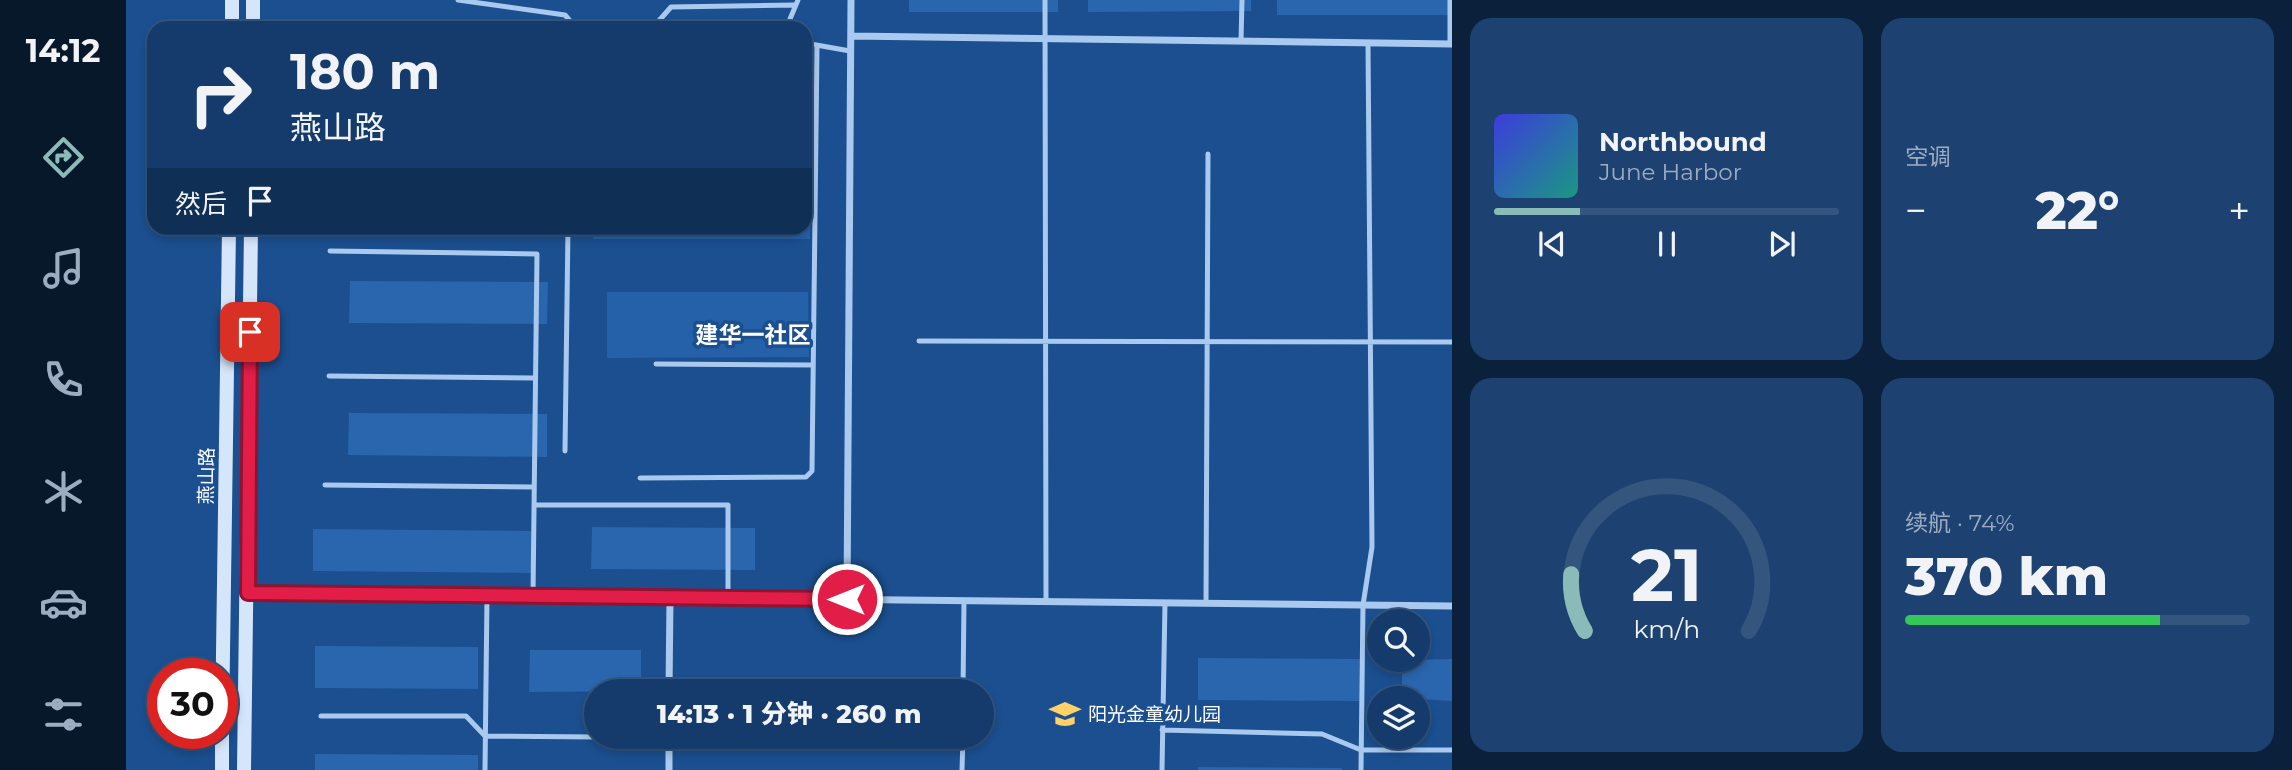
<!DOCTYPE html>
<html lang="zh">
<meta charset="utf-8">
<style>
body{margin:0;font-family:Montserrat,"Noto Sans SC",sans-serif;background:#1d4271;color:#f1f3f6;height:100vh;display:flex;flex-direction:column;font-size:26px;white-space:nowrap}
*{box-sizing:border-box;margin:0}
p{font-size:23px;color:#9dadc1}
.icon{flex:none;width:38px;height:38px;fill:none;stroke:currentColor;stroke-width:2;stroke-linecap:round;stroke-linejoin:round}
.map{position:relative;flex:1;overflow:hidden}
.sheet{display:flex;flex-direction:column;gap:18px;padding:18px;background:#0b203b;width:840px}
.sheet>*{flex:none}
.banner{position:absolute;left:21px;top:21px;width:665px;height:214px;border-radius:21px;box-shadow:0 4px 10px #0003,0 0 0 2px #33557e;background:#143b6b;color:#f1f3f6;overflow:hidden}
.fabs{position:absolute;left:1241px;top:609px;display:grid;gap:14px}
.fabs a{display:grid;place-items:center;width:63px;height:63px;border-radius:50%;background:#143b6b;box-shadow:0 4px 10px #0003,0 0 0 2px #33557e;font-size:35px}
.speed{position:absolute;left:21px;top:658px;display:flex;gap:14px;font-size:35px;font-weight:700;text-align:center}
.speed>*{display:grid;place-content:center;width:91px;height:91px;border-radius:50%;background:#143b6b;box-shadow:0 4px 10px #0003,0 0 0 2px #33557e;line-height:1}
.speed .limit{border:10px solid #d22;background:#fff;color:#111}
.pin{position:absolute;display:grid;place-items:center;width:60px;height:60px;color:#fff;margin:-30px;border-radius:14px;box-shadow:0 4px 10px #0006}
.me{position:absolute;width:77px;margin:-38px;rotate:270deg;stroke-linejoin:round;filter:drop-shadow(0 0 5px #0008)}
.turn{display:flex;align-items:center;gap:24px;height:147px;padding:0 28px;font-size:32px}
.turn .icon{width:91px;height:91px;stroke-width:2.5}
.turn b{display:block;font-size:49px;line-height:60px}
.then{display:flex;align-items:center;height:66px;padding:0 28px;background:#0003;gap:14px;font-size:26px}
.big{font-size:52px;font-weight:800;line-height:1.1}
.sheet .tile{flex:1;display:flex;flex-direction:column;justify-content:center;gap:10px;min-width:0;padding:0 24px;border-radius:21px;background:#1d4271}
.sheet .dial{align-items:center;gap:0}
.dial svg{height:182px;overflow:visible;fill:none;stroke:#33557e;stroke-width:7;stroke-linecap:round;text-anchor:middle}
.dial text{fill:#f1f3f6;stroke:none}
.song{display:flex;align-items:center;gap:21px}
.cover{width:84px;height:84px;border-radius:10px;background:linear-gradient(135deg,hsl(240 70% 55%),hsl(170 70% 35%))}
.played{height:7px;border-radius:4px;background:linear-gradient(90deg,#8bbbb9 25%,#33557e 25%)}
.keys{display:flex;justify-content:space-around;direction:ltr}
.heat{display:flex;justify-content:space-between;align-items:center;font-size:38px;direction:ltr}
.charge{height:10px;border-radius:5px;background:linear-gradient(90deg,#34c759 74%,#33557e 0)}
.sheet .tiles{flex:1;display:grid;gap:18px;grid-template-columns:repeat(2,1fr)}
.trip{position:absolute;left:458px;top:679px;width:410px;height:70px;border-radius:35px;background:#143b6b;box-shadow:0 4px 10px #0003,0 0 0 2px #33557e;font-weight:800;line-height:70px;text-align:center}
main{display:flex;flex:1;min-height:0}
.tabs{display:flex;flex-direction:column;width:126px;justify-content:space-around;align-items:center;background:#08182b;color:#9dadc1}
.tabs .icon{width:49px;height:49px}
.tabs .current{color:#8bbbb9}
.tabs b{font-size:32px;color:#f1f3f6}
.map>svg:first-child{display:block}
.green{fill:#2461a8}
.building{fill:#2a66ad}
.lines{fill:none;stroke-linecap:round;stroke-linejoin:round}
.service{stroke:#a9c9ee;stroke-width:5}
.minor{stroke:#a9c9ee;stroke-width:7}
.secondary{stroke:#d6e6fa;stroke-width:14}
.route-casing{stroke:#92132f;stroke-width:18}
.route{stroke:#e11d48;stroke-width:12}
.labels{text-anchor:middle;stroke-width:7;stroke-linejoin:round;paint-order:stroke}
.street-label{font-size:19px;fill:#fff;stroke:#1b4f8f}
.poi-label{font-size:19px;fill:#fff;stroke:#1b4f8f;text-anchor:start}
.quarter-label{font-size:23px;font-weight:bold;fill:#fff;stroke:#1b4f8f}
</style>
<main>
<nav class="tabs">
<b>14:12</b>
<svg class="icon current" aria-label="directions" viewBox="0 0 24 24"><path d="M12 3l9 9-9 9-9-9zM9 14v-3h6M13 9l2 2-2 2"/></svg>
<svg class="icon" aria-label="music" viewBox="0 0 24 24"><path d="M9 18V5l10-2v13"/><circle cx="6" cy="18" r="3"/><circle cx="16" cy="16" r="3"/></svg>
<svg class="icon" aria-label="phone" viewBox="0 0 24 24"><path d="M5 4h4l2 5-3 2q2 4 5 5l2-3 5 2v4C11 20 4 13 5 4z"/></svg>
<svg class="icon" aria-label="climate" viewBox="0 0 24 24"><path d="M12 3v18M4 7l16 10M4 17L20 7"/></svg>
<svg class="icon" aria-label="car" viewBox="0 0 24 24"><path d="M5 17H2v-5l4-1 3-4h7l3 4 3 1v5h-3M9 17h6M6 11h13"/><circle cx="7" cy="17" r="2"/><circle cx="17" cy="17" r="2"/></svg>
<svg class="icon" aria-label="filters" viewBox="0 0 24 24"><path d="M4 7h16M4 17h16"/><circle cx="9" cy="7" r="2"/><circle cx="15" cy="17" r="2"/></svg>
</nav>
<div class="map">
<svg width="1326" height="770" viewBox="0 0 1326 770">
<rect width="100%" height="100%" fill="#1b4f8f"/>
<path class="green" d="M679,144H685L684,239H467V228H679Z
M481,292H682L683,357L481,358Z"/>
<path class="building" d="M783,0H932V12H783Z
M962,0H1125V11L962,12Z
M1151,0H1326V15H1151Z
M224,281L422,282L421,324L223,323Z
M223,413L421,414V457L222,455Z
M466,527L629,528V570L465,569Z
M187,529L405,531V573L187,571Z
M189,646L352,647V689L189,688Z
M404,650H515V691L403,692Z
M1072,658L1235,659V701L1072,700Z
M1326,659V701L1276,698V660Z
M189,754L352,755V770H189Z
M1072,767L1216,768V770H1072Z"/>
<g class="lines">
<path class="service" d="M332,0L439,15L445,22V28
M919,0L920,602
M508,28L531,23
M538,28L531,23L545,7L668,5
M666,28L664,19L672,0
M1115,41L1116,0
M679,43L724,51
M1324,44V0
M204,251L411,254L407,596
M793,341L1326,342
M530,364L687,365
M203,376L409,378
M439,451L442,228
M514,478L680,477L686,471L691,46
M199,485L408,487
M408,505H602V598
M1080,603L1082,154
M837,691L838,601
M195,716H340L359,736L471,737
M1036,730L1196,734L1235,750H1326
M473,737H666
M359,770L361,596
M836,770L837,737
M1036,770L1039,603
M1235,770L1237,605L1246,547L1242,43"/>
<path class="minor" d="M725,36L1326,44
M122,593L1326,606
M721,599L725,0
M543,691L544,598
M543,770V737"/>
<path class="secondary" d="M106,28V0
M127,28V0
M96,724L103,228
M96,770V733
M118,770L125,228"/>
</g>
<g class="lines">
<g class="route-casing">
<path id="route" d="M124,332L122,593L721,599"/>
</g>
<use href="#route" class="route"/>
</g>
<defs>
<g id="school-bare" transform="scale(2.415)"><path d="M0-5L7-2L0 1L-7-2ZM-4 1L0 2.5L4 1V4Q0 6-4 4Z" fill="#ffd166" stroke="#1b4f8f" stroke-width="2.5" paint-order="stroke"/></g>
</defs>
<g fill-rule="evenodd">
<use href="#school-bare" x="939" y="714"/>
</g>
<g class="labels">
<g class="street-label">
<text transform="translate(80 476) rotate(-89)" y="7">燕山路</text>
</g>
<g class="poi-label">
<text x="962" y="721">阳光金童幼儿园</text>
</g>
<g class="quarter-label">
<text x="627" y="343">建华一社区</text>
</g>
</g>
</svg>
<div class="fabs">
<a><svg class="icon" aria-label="search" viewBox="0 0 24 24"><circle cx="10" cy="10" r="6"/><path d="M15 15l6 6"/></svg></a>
<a><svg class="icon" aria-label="layers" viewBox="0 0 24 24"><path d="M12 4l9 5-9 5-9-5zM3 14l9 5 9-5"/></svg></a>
</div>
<div class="speed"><div class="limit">30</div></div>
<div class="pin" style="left:124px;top:332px;background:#d93025"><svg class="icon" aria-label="arrive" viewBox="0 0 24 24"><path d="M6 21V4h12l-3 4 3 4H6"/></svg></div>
<svg class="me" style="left:721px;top:599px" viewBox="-20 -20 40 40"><circle r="17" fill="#e11d48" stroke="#fff" stroke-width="3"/><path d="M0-11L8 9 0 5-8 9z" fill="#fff"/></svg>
<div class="trip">14:13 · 1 分钟 · 260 m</div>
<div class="banner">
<div class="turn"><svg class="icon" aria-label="right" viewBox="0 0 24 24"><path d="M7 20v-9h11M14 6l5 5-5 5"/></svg><div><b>180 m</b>燕山路</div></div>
<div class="then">然后<svg class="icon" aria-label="arrive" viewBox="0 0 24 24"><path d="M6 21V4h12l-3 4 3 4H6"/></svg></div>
</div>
</div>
<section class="sheet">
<div class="tiles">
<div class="tile">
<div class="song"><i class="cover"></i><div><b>Northbound</b><p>June Harbor</p></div></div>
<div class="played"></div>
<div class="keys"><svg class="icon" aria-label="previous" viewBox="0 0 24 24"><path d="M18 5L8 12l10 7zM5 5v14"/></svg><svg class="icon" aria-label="pause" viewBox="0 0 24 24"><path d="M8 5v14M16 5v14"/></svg><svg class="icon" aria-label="next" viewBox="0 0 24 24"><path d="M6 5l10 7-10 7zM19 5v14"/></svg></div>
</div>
<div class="tile"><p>空调</p>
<div class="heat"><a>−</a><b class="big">22°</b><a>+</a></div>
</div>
<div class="tile dial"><svg viewBox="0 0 100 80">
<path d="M14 69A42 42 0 1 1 86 69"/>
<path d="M14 69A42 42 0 0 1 8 44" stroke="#8bbbb9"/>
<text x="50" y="56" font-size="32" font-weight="700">21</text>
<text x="50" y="72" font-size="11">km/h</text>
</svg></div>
<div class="tile"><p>续航 · 74%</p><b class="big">370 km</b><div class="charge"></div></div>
</div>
</section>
</main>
